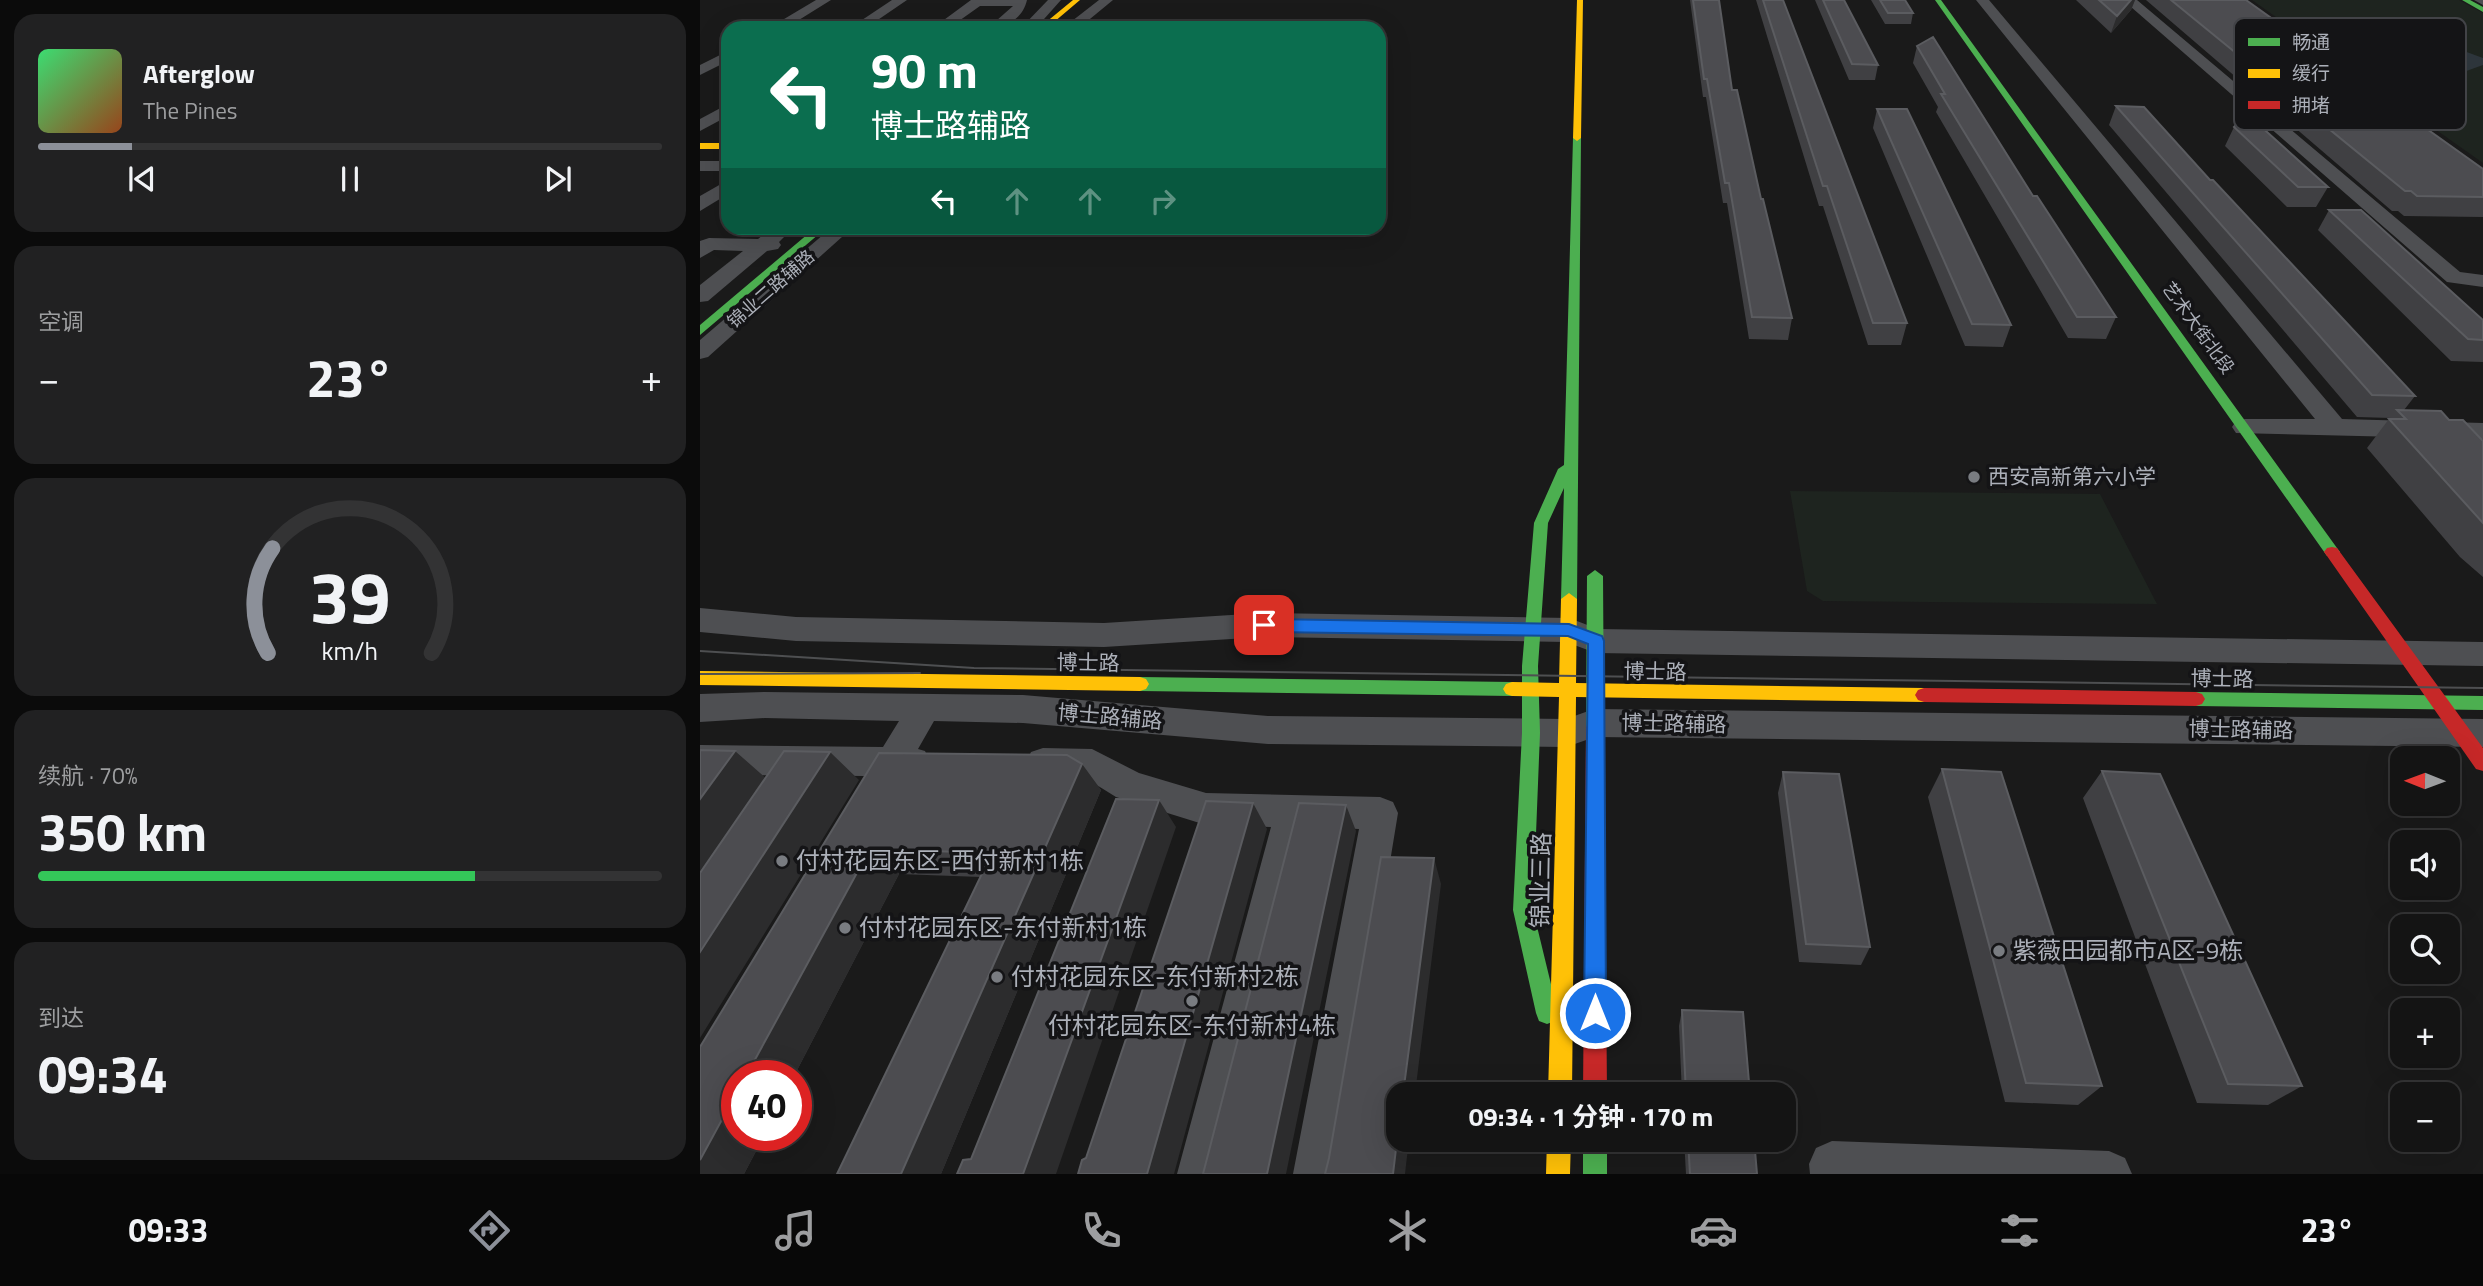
<!DOCTYPE html>
<html lang="zh">
<meta charset="utf-8">
<style>
body{margin:0;font-family:"Titillium Web","Noto Sans SC",sans-serif;background:#212122;color:#f1f3f6;height:100vh;display:flex;flex-direction:column;font-size:26px;white-space:nowrap}
*{box-sizing:border-box;margin:0}
p{font-size:23px;color:#9d9ea0}
.icon{flex:none;width:38px;height:38px;fill:none;stroke:currentColor;stroke-width:2;stroke-linecap:round;stroke-linejoin:round}
.map{position:relative;flex:1;overflow:hidden}
.details{display:flex;flex-direction:column;gap:14px;padding:14px;background:#0b0b0b;width:700px}
.details>*{flex:none}
.guide{position:absolute;left:21px;top:21px;width:665px;height:214px;border-radius:21px;box-shadow:0 7px 28px #0002,0 0 0 2px #333334;background:#0b6e4f;color:#fff;overflow:hidden}
.needle{width:46px;rotate:271deg}
.controls{position:absolute;left:1690px;top:746px;display:grid;gap:14px}
.controls a{display:grid;place-items:center;width:70px;height:70px;border-radius:14px;background:#141414;box-shadow:0 7px 28px #0002,0 0 0 2px #333334;font-size:35px}
.speed{position:absolute;left:21px;top:1060px;display:flex;gap:14px;font-size:35px;font-weight:700;text-align:center}
.speed>*{display:grid;place-content:center;width:91px;height:91px;border-radius:50%;background:#141414;box-shadow:0 7px 28px #0002,0 0 0 2px #333334;line-height:1}
.speed .limit{border:10px solid #d22;background:#fff;color:#111}
.pin{position:absolute;display:grid;place-items:center;width:60px;height:60px;color:#fff;margin:-30px;border-radius:14px;box-shadow:0 4px 10px #0006}
.me{position:absolute;width:77px;margin:-38px;rotate:0deg;stroke-linejoin:round;filter:drop-shadow(0 0 5px #0008)}
.turn{display:flex;align-items:center;gap:24px;height:147px;padding:0 35px;font-size:32px}
.turn .icon{width:91px;height:91px;stroke-width:2.5}
.turn b{display:block;font-size:49px;line-height:60px}
.lanes{display:flex;align-items:center;height:66px;padding:0 35px;background:#0003;justify-content:center;gap:35px;direction:ltr}
.lanes .off{opacity:.35}
.big{font-size:52px;font-weight:700;line-height:1.1}
.details .card{flex:1;display:flex;flex-direction:column;justify-content:center;gap:10px;min-width:0;padding:0 24px;border-radius:21px;background:#212122}
.details .dial{align-items:center;gap:0}
.dial svg{height:182px;overflow:visible;fill:none;stroke:#333334;stroke-width:7;stroke-linecap:round;text-anchor:middle}
.dial text{fill:#f1f3f6;stroke:none}
.song{display:flex;align-items:center;gap:21px}
.cover{width:84px;height:84px;border-radius:10px;background:linear-gradient(135deg,hsl(140 70% 55%),hsl(20 70% 35%))}
.played{height:7px;border-radius:4px;background:linear-gradient(90deg,#8c9099 15%,#333334 15%)}
.keys{display:flex;justify-content:space-around;direction:ltr}
.heat{display:flex;justify-content:space-between;align-items:center;font-size:38px;direction:ltr}
.charge{height:10px;border-radius:5px;background:linear-gradient(90deg,#34c759 70%,#333334 0)}
.trip{position:absolute;left:686px;top:1082px;width:410px;height:70px;border-radius:21px;background:#141414;box-shadow:0 7px 28px #0002,0 0 0 2px #333334;font-weight:700;line-height:70px;text-align:center}
.tab-bar{display:flex;height:112px;justify-content:space-around;align-items:center;background:#080808;color:#9d9ea0}
.tab-bar .icon{width:49px;height:49px}
.tab-bar .active{color:#8c9099}
.tab-bar b{font-size:32px;color:#f1f3f6}
main{display:flex;flex:1;min-height:0}
.map>svg:first-child{display:block}
.green{fill:#1e241f}
.water{fill:#2d353b}
.lines{fill:none;stroke-linecap:round;stroke-linejoin:round}
.street{fill:#4e4f52;fill-rule:evenodd}
.fast{fill:#4caf50;fill-rule:evenodd}
.slow{fill:#ffc107;fill-rule:evenodd}
.jam{fill:#c62828;fill-rule:evenodd}
.tram{stroke:#4e4f51;stroke-width:2}
.wall{fill:#404043}
.shaded-wall{fill:#2c2c2d}
.building{fill:#4c4c50;stroke:#5b5c60;stroke-width:2}
.route{fill:#1a73e8;stroke:#114b97;stroke-width:2}
.poi-dot{fill:#797c81;stroke:#141416;stroke-width:2.5}
.labels{text-anchor:middle;stroke-width:7;stroke-linejoin:round;paint-order:stroke}
.far-street-label{font-size:18px;fill:#acb0b9;stroke:#141416}
.poi-label{font-size:21px;fill:#acb0b9;stroke:#141416;text-anchor:start}
.street-label{font-size:21px;fill:#acb0b9;stroke:#141416}
.near-poi-label{font-size:24px;fill:#acb0b9;stroke:#141416;text-anchor:start}
.near-street-label{font-size:24px;fill:#acb0b9;stroke:#141416}
.key{fill:#141416;stroke:#424347;stroke-width:2}
.key-label{font-size:19px;fill:#acb0b9}
</style>
<main>
<section class="details">
<div class="card">
<div class="song"><i class="cover"></i><div><b>Afterglow</b><p>The Pines</p></div></div>
<div class="played"></div>
<div class="keys"><svg class="icon" aria-label="previous" viewBox="0 0 24 24"><path d="M18 5L8 12l10 7zM5 5v14"/></svg><svg class="icon" aria-label="pause" viewBox="0 0 24 24"><path d="M8 5v14M16 5v14"/></svg><svg class="icon" aria-label="next" viewBox="0 0 24 24"><path d="M6 5l10 7-10 7zM19 5v14"/></svg></div>
</div>
<div class="card"><p>空调</p>
<div class="heat"><a>−</a><b class="big">23°</b><a>+</a></div>
</div>
<div class="card dial"><svg viewBox="0 0 100 80">
<path d="M14 69A42 42 0 1 1 86 69"/>
<path d="M14 69A42 42 0 0 1 16 23" stroke="#8c9099"/>
<text x="50" y="56" font-size="32" font-weight="700">39</text>
<text x="50" y="72" font-size="11">km/h</text>
</svg></div>
<div class="card"><p>续航 · 70%</p><b class="big">350 km</b><div class="charge"></div></div>
<div class="card"><p>到达</p><b class="big">09:34</b></div>
</section>
<div class="map">
<svg width="1783" height="1174" viewBox="0 0 1783 1174">
<rect width="100%" height="100%" fill="#1a1a1a"/>
<path class="green" d="M1552,0H1759L1783,13V163Z
M1090,491L1400,494L1457,604L1123,601L1107,591Z"/>
<path class="water" d="M1693,25L1783,58V65L1758,74L1684,49L1682,44L1689,38Z"/>
<g class="lines">
<path class="street" d="M116,0H131L86,28H69Z
M192,0H207L166,28H150Z
M271,0H327C323,18 307,28 288,28L313,6H280L249,28H233Z
M348,0H361L336,28H321Z
M399,0H413L379,28H363Z
M1276,0H1289L1642,419L1783,423V439L1536,433L1532,427L1536,421L1545,419H1615Z
M1423,0H1437L1760,272L1783,275V287L1747,282Z
M1774,0H1783V5Z
M28,51V61L0,75V65Z
M28,104V116L0,131V119Z
M0,161H28V171H0Z
M28,180V194L0,211V196Z
M72,228H93L79,242L81,245L78,249L67,251L8,301L0,302V285L43,251L14,250L0,258V241L9,238L58,239Z
M131,228H152L8,357L0,359V340Z
M0,608L96,617L404,623L563,613L869,618L898,629L1783,642V666L896,653L866,642L563,637L404,647L96,641L0,632Z
M65,692L323,695L568,716L866,719L894,709L1783,719V747L895,737L866,747L568,744L323,723L234,721L218,749L225,751L230,762L225,773L202,777L196,787L184,791L172,787L167,776L0,775V745L183,747L199,721L65,718L0,722V694Z
M343,748L392,749L439,773L506,793L680,797L693,802L698,813L639,1174H593L659,829L608,827L523,1174H477L571,827L506,825L416,797L387,779L343,778L331,774L326,763L331,752Z
M1132,1141L1409,1151L1425,1158L1432,1174H1110L1109,1164L1116,1148Z"/>
<path class="fast" d="M1235,0H1241L1637,548L1640,552L1637,556H1627Z
M1762,0H1770L1783,7V12Z
M877,135L881,138L877,599L869,605L861,599L864,488L848,523L838,666L840,733L833,910L858,1013L855,1021L847,1024L839,1021L836,1013L813,910L822,733V666L834,523L858,469L864,465L873,138Z
M115,228H126L0,335V325Z
M895,570L903,576L904,727L901,732L895,734L889,732L886,727L887,576Z
M440,677L812,682L818,684L821,689L818,694L812,696L440,691L434,689L431,684L434,679Z
M1496,692L1783,696V710L1496,706L1490,704L1487,699L1490,694Z
M883,1139H907V1174H883Z"/>
<path class="slow" d="M373,0H380L347,28H339Z
M877,0H883L881,138L877,141L873,138Z
M0,143H28V149H0Z
M869,593L877,599L876,683L1224,688L1230,690L1233,695L1230,700L1224,702L876,697L872,1094H848L859,697L812,696L806,694L803,689L806,684L812,682L859,683L861,599Z
M0,671L440,677L446,679L449,684L446,689L440,691L0,685Z
M847,1139H871L870,1174H846Z"/>
<path class="jam" d="M1632,547L1637,548L1783,748V771L1776,769L1627,556L1624,552L1627,548Z
M1224,688L1496,692L1502,694L1505,699L1502,704L1496,706L1224,702L1218,700L1215,695L1218,690Z
M895,720L901,722L904,727L907,1094H883L886,727L889,722Z"/>
<path class="tram" d="M0,651L274,668L1783,688
M0,674L220,673"/>
</g>
<path class="wall" d="M990,0H1019L1032,90L1092,318L1088,340L1049,339L1027,203H1023L1006,97H1003Z
M1056,0H1083L1207,323L1201,345H1168L1123,206H1119Z
M1115,0H1144L1178,65L1175,80H1149Z
M1171,0H1205L1213,13L1211,24H1185Z
M1376,0H1435L1431,10L1411,33Z
M1446,0H1546L1783,169V217L1704,216L1698,211H1692Z
M1217,46L1333,196L1416,317L1406,339L1368,338L1236,112L1238,107L1213,63Z
M1416,106L1510,180L1715,396L1704,410L1749,420L1783,441V577L1760,557L1667,448L1689,419L1691,418L1657,417L1409,125Z
M1177,109L1311,325L1303,347L1265,346L1173,128Z
M1534,127L1628,187L1616,207H1587L1525,146Z
M1629,210L1783,320V362L1751,361L1618,230Z
M179,753L367,755L382,764L401,790L241,1174H137L281,877L199,874L94,1076H37V1136H64L44,1174H0V1047Z
M1242,769L1402,1086L1378,1105L1305,1102L1228,797Z
M1402,771L1602,1086L1568,1105L1497,1103L1383,798Z
M1083,772L1170,947L1161,965L1099,962L1078,793Z
M982,1010L1050,1094H982L979,1026Z
M984,1139H1054L1057,1174H986Z"/>
<path class="shaded-wall" d="M1431,0H1435L1431,10L1411,33L1417,16Z
M35,751L67,779L0,876V799Z
M130,752L159,780L0,1038V952Z
M382,764L401,790L241,1174H201Z
M459,800L476,827L356,1174H323Z
M553,803L567,829L474,1174H447Z
M646,805L656,831L586,1174H567Z
M170,849L199,874L94,1076H46Z
M734,858L741,884L715,1094H703Z
M37,1092V1136H64L44,1174H0V1160Z
M698,1132V1139H709L705,1174H693Z"/>
<path class="building" d="M993,0H1019L1032,90H1037L1061,199H1063L1092,318L1052,317L1029,183H1025L1007,79H1004Z
M1063,0H1083L1207,323H1173L1127,186H1123Z
M1123,0H1144L1178,65L1152,64Z
M1180,0H1205L1213,13H1188Z
M1399,0H1431L1417,16Z
M1471,0H1546L1783,169V197L1717,196L1711,191H1705Z
M1233,37L1333,196H1337L1416,317H1377L1241,94H1245L1217,46Z
M1416,106L1444,107L1510,180H1513L1715,396L1672,395Z
M1177,109H1207L1311,325L1272,324Z
M1547,114L1628,187H1598L1534,127Z
M1629,210H1661L1783,320V340L1768,339Z
M1697,410L1741,411L1749,420H1763L1783,441V523L1689,419H1706Z
M0,750L35,751L0,799Z
M84,751L130,752L0,952V873Z
M179,753L367,755L382,764L201,1174H137L292,853L170,849L46,1076H37V1092L0,1160V1047Z
M1242,769L1301,772L1402,1086L1326,1083Z
M1402,771L1460,774L1602,1086L1528,1084Z
M1083,772L1139,774L1170,947L1106,944Z
M416,799L459,800L323,1174H257L263,1160L271,1159Z
M506,801L553,803L447,1174H378L382,1160L386,1158Z
M599,803L646,805L567,1174H503Z
M681,857L734,858L703,1094H698V1132L693,1174H625L629,1158Z
M982,1010L1043,1012L1050,1094H986Z
M988,1139H1054L1057,1174H990Z"/>
<path class="route" d="M564,619L869,624L902,636L904,641L906,1013L903,1021L895,1024L887,1021L884,1013L888,644L868,636L564,632L555,625Z"/>
<g class="poi-dot">
<circle cx="1274" cy="477" r="7"/>
<circle cx="82" cy="861" r="7"/>
<circle cx="145" cy="928" r="7"/>
<circle cx="1299" cy="951" r="7"/>
<circle cx="297" cy="977" r="7"/>
<circle cx="492" cy="1001" r="7"/>
</g>
<g class="labels">
<g class="far-street-label">
<text transform="translate(71 289) rotate(-41)" y="6">锦业二路辅路</text>
<text transform="translate(1498 328) rotate(54)" y="6">艺术大街北段</text>
</g>
<g class="poi-label">
<text x="1288" y="484">西安高新第六小学</text>
</g>
<g class="street-label">
<text transform="translate(388 663) rotate(1)" y="7">博士路</text>
<text transform="translate(955 672) rotate(1)" y="7">博士路</text>
<text transform="translate(1522 679) rotate(1)" y="7">博士路</text>
<text transform="translate(410 717) rotate(5)" y="7">博士路辅路</text>
<text transform="translate(974 724) rotate(1)" y="7">博士路辅路</text>
<text transform="translate(1541 730) rotate(1)" y="7">博士路辅路</text>
</g>
<g class="near-poi-label">
<text x="96" y="869">付村花园东区-西付新村1栋</text>
<text x="159" y="936">付村花园东区-东付新村1栋</text>
<text x="1313" y="959">紫薇田园都市A区-9栋</text>
<text x="311" y="985">付村花园东区-东付新村2栋</text>
<text x="492" y="1034" text-anchor="middle">付村花园东区-东付新村4栋</text>
</g>
<g class="near-street-label">
<text transform="translate(841 880) rotate(-89)" y="8">锦业三路</text>
</g>
</g>
<rect x="1534" y="18" width="232" height="112" rx="10" class="key"/>
<rect x="1548" y="38" width="32" height="8" fill="#4caf50"/>
<rect x="1548" y="69" width="32" height="9" fill="#ffc107"/>
<rect x="1548" y="101" width="32" height="8" fill="#c62828"/>
<g class="key-label">
<text x="1592" y="49">畅通</text>
<text x="1592" y="80">缓行</text>
<text x="1592" y="112">拥堵</text>
</g>
</svg>
<div class="controls">
<a><svg class="needle" viewBox="-14 -14 28 28"><path d="M0-13l5 13h-10z" fill="#e53935"/><path d="M0 13l5-13h-10z" fill="#9d9ea0"/></svg></a>
<a><svg class="icon" aria-label="sound" viewBox="0 0 24 24"><path d="M4 9h4l5-4v14l-5-4H4zM17 9q2 3 0 6"/></svg></a>
<a><svg class="icon" aria-label="search" viewBox="0 0 24 24"><circle cx="10" cy="10" r="6"/><path d="M15 15l6 6"/></svg></a>
<a>+</a>
<a>−</a>
</div>
<div class="speed"><div class="limit">40</div></div>
<div class="pin" style="left:564px;top:625px;background:#d93025"><svg class="icon" aria-label="arrive" viewBox="0 0 24 24"><path d="M6 21V4h12l-3 4 3 4H6"/></svg></div>
<svg class="me" style="left:895px;top:1013px" viewBox="-20 -20 40 40"><circle r="17" fill="#1a73e8" stroke="#fff" stroke-width="3"/><path d="M0-11L8 9 0 5-8 9z" fill="#fff"/></svg>
<div class="trip">09:34 · 1 分钟 · 170 m</div>
<div class="guide">
<div class="turn"><svg class="icon" aria-label="left" viewBox="0 0 24 24"><path d="M17 20v-9H6M10 6l-5 5 5 5"/></svg><div><b>90 m</b>博士路辅路</div></div>
<div class="lanes"><svg class="icon" aria-label="left" viewBox="0 0 24 24"><path d="M17 20v-9H6M10 6l-5 5 5 5"/></svg><svg class="icon off" aria-label="ahead" viewBox="0 0 24 24"><path d="M12 20V5M6 11l6-6 6 6"/></svg><svg class="icon off" aria-label="ahead" viewBox="0 0 24 24"><path d="M12 20V5M6 11l6-6 6 6"/></svg><svg class="icon off" aria-label="right" viewBox="0 0 24 24"><path d="M7 20v-9h11M14 6l5 5-5 5"/></svg></div>
</div>
</div>
</main>
<nav class="tab-bar">
<b>09:33</b>
<svg class="icon active" aria-label="directions" viewBox="0 0 24 24"><path d="M12 3l9 9-9 9-9-9zM9 14v-3h6M13 9l2 2-2 2"/></svg>
<svg class="icon" aria-label="music" viewBox="0 0 24 24"><path d="M9 18V5l10-2v13"/><circle cx="6" cy="18" r="3"/><circle cx="16" cy="16" r="3"/></svg>
<svg class="icon" aria-label="phone" viewBox="0 0 24 24"><path d="M5 4h4l2 5-3 2q2 4 5 5l2-3 5 2v4C11 20 4 13 5 4z"/></svg>
<svg class="icon" aria-label="climate" viewBox="0 0 24 24"><path d="M12 3v18M4 7l16 10M4 17L20 7"/></svg>
<svg class="icon" aria-label="car" viewBox="0 0 24 24"><path d="M5 17H2v-5l4-1 3-4h7l3 4 3 1v5h-3M9 17h6M6 11h13"/><circle cx="7" cy="17" r="2"/><circle cx="17" cy="17" r="2"/></svg>
<svg class="icon" aria-label="filters" viewBox="0 0 24 24"><path d="M4 7h16M4 17h16"/><circle cx="9" cy="7" r="2"/><circle cx="15" cy="17" r="2"/></svg>
<b>23°</b>
</nav>
